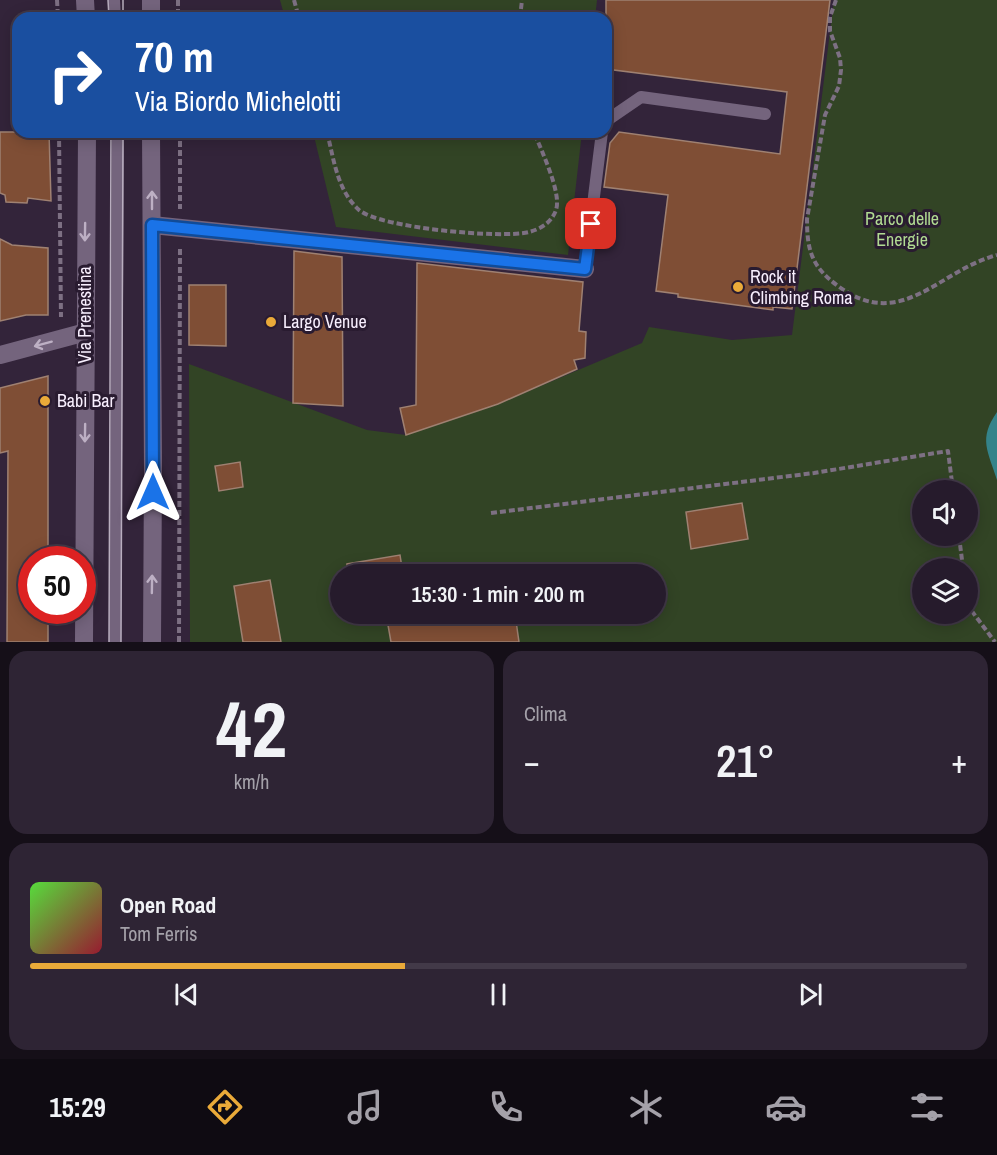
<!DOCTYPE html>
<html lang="it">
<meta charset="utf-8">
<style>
body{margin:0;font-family:"Archivo Narrow",sans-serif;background:#2e2434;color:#f1f3f6;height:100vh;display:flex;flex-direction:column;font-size:22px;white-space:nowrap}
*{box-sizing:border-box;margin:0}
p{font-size:20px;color:#a4a1a9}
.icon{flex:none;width:33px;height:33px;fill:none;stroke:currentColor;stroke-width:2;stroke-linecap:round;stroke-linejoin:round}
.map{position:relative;height:642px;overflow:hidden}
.side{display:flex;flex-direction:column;gap:9px;padding:9px;background:#150f18;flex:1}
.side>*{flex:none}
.top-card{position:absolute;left:12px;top:12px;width:600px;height:126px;border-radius:18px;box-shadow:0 3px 15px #0003,0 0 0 2px #423948;background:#1a4fa0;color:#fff;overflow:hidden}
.tools{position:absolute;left:912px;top:480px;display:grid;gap:12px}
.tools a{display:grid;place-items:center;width:66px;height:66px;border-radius:50%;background:#261b2c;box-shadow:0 3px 15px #0003,0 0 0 2px #423948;font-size:30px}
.speed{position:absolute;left:18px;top:546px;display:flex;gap:12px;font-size:30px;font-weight:700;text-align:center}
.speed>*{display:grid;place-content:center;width:78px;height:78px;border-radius:50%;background:#261b2c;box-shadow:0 3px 15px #0003,0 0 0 2px #423948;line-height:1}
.speed .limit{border:9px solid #d22;background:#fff;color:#111}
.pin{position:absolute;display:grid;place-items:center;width:51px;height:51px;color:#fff;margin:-26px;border-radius:12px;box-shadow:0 3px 9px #0006}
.me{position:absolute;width:66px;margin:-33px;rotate:0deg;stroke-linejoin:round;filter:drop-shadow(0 0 4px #0008)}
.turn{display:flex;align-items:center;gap:21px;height:126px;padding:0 24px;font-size:27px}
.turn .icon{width:78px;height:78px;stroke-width:2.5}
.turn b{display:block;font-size:42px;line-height:51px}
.big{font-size:45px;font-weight:600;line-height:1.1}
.side .card{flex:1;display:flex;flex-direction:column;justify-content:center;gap:9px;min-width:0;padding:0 21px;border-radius:18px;background:#2e2434}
.side .dial{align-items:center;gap:0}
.dial b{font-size:78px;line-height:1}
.song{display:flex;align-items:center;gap:18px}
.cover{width:72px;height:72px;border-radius:9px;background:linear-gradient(135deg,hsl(110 70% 55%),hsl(350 70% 35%))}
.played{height:6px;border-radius:3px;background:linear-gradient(90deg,#eaaa39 40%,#423948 40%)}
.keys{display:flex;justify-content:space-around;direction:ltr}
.heat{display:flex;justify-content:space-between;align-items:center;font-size:33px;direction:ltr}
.side .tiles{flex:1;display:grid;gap:9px;grid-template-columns:1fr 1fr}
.card:last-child{grid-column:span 2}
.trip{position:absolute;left:330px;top:564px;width:336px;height:60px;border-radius:30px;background:#261b2c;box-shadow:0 3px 15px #0003,0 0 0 2px #423948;font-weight:600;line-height:60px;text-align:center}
.tab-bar{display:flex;height:96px;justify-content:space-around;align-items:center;background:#0f0b12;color:#a4a1a9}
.tab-bar .icon{width:42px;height:42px}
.tab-bar .selected{color:#eaaa39}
.tab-bar b{font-size:27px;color:#f1f3f6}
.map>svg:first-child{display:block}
.green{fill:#324425;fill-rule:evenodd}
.water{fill:#34838a}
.building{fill:#7f4e35;stroke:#9f8172;stroke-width:1.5}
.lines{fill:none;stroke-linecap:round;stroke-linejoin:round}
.path{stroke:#7d7083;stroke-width:4;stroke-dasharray:6 3;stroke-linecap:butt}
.lane{stroke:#74647d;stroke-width:12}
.street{stroke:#74647d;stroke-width:18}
.secondary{stroke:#74647d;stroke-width:18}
.tram{stroke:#b9aebf;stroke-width:1.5}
.oneway{stroke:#bdb0c4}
.route-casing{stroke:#114b97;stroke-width:15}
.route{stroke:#1a73e8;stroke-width:10}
.poi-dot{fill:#eaaa39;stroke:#291b30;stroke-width:2}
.labels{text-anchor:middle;stroke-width:6;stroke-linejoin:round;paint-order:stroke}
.park-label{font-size:18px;fill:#b1db92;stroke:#291b30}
.poi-label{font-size:18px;fill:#f8effe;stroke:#291b30;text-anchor:start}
.street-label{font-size:18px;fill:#f8effe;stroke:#291b30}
</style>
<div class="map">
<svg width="997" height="642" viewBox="0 0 997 642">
<rect width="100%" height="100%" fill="#33243a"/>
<path class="green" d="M280,0H597L595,18H285Z
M834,0H997V642H190L189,364L367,430L406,435L498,404L642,343L649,327L732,340L792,335ZM922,490H968V536H922ZM922,568H968V614H922ZM340,574H656V614H340Z
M313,132H582L568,255L336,227Z"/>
<path class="water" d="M997,412V480C988,451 978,439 997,412Z"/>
<path class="building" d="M606,0H830L792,309L773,307V310L678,297V294L656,291L668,195L604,187L610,143L619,132L780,154L787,92L606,69Z
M0,132H49L51,201L28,198L27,203L6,202L5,195L0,193Z
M0,239L12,245L48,248V315H26L0,321Z
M294,251L342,257L343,406L293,403Z
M417,263L583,282L579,331L586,332L585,358L574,360L577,369L498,404L406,435L400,408L416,405Z
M189,285H226V346L189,345Z
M48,376V560H32V610H48V642H7L8,451L0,453V388Z
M240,462L243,487L219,491L215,466Z
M742,503L748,539L691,549L686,512Z
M400,555L403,574H347V564Z
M270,580L281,642H243L234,586Z
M386,614H515L519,642H391Z"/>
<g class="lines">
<path class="path" d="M57,0L58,18
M178,0V18
M294,0L299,18
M836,0L830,17V31L840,58L841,70L839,86L825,115L807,219C807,251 812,267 838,286C901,333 939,270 997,255
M520,18L522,0
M59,132L61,317
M180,132V209
M327,132C334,160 337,190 359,210C380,228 502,239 529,232C541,229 552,222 556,210C562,193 541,150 534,132
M491,513L814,473L948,451L953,490
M959,536L963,568
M968,603V606L995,642
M179,642L180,247"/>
<path class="lane" d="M114,0L115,18
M606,121L641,97L765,114
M585,269L602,132
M115,642L118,132"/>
<path class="street" d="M152,225L585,269
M0,355L86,332"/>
<path class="secondary" d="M85,0L86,18
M151,0V18
M151,132L153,472L152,642
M84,642L87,132"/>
<path class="tram" d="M108,0L109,18
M123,0V18
M109,642L111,132
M121,642L123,132"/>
</g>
<defs><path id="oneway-shaft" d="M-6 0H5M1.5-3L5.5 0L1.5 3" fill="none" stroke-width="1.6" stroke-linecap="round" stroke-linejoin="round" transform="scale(1.5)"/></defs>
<g class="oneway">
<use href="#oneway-shaft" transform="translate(152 200) rotate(-90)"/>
<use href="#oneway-shaft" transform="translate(85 232) rotate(91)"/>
<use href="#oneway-shaft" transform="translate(43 344) rotate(165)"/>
<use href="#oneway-shaft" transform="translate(85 433) rotate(91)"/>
<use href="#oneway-shaft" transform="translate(152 584) rotate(-89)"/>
</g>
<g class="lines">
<g class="route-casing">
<path id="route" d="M153,492L152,225L585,269L591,224"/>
</g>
<use href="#route" class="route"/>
</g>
<g class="poi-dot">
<circle cx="738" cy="287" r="6"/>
<circle cx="271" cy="322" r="6"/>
<circle cx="45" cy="401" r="6"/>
</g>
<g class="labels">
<g class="park-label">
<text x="902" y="225">Parco delle<tspan x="902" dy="21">Energie</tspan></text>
</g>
<g class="poi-label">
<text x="750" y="283">Rock it<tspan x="750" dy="21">Climbing Roma</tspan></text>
<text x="283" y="328">Largo Venue</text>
<text x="57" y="407">Babi Bar</text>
</g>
<g class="street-label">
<text transform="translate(85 315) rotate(-90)" y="6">Via Prenestina</text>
</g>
</g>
</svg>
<div class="tools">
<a><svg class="icon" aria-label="sound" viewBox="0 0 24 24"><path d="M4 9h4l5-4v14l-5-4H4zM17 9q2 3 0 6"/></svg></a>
<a><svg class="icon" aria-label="layers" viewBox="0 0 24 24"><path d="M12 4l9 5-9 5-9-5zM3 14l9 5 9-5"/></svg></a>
</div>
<div class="speed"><div class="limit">50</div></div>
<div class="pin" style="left:591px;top:224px;background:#d93025"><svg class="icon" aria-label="arrive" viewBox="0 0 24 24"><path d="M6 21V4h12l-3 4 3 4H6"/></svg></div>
<svg class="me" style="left:153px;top:492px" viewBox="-20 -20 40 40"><path d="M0-17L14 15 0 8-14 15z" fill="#1a73e8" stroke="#fff" stroke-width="4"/></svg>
<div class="trip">15:30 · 1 min · 200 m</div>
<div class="top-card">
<div class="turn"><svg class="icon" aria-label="right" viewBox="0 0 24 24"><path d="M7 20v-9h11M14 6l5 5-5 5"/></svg><div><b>70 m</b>Via Biordo Michelotti</div></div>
</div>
</div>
<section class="side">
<div class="tiles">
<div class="card dial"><b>42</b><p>km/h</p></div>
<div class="card"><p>Clima</p>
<div class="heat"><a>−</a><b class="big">21°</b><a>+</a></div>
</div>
<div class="card">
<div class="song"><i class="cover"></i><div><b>Open Road</b><p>Tom Ferris</p></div></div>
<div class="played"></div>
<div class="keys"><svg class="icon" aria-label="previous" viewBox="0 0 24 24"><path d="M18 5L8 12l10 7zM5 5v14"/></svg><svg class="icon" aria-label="pause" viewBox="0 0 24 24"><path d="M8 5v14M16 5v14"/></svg><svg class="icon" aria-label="next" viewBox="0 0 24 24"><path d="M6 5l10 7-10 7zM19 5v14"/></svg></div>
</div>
</div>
</section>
<nav class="tab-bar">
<b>15:29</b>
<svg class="icon selected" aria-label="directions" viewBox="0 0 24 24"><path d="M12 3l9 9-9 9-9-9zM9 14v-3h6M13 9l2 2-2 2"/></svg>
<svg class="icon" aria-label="music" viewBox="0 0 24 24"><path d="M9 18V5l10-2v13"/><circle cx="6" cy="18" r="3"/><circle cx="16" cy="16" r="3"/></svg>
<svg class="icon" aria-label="phone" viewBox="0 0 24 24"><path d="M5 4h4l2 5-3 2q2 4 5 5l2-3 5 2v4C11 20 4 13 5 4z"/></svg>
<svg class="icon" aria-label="climate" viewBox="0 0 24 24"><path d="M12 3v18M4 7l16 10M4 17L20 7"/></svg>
<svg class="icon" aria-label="car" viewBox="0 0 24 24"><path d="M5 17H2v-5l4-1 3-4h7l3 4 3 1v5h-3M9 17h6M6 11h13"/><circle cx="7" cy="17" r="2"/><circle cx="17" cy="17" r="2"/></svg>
<svg class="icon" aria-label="filters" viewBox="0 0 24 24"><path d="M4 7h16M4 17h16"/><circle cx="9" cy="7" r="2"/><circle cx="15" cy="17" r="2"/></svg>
</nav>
